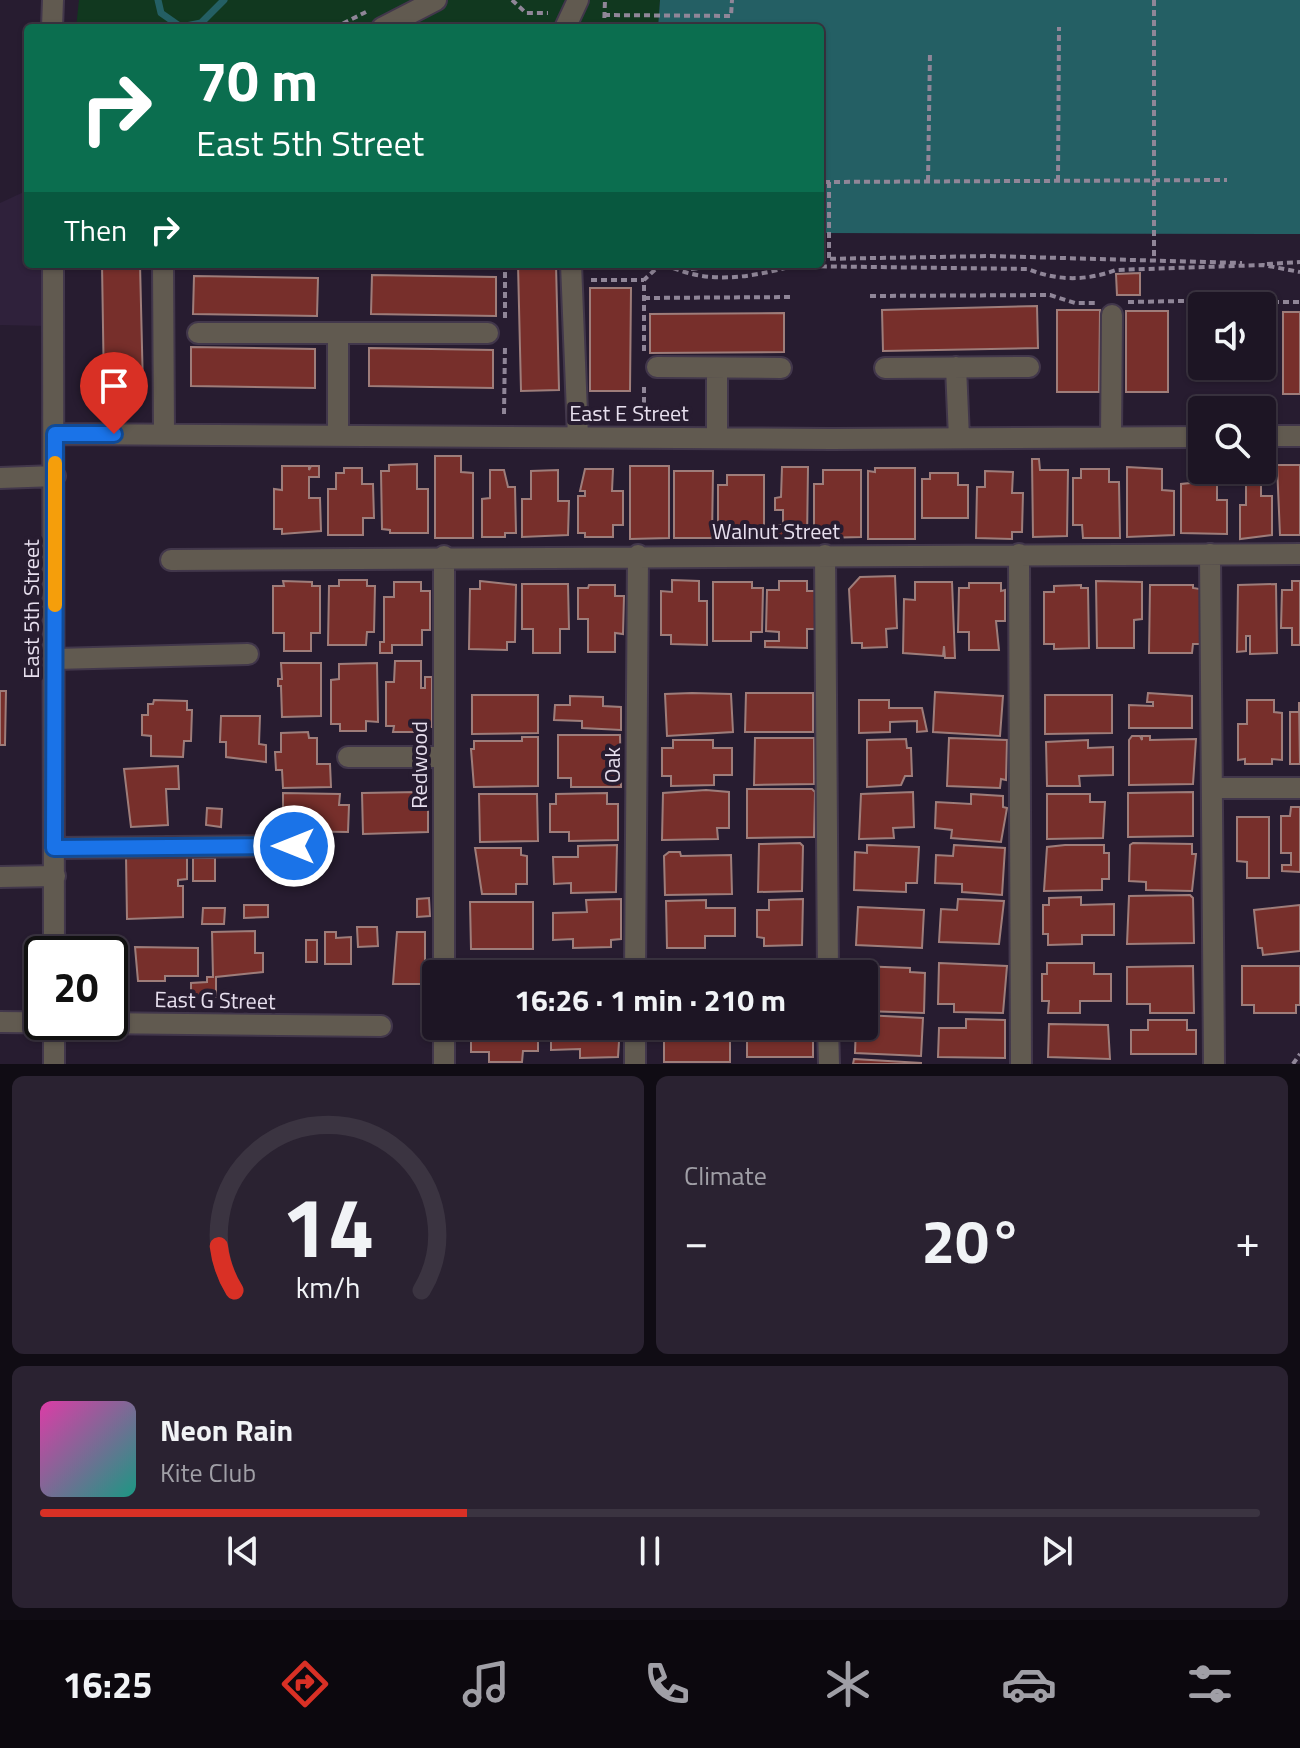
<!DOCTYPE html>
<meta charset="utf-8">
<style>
body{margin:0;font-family:"Titillium Web",sans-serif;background:#2a2231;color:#f1f3f6;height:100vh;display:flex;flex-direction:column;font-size:30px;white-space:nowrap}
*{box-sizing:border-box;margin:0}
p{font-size:26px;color:#a09fa6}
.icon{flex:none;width:44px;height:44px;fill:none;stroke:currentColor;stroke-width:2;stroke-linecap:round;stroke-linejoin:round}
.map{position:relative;height:1064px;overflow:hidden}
.panel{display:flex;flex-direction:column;gap:12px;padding:12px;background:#100c14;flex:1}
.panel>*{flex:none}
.guide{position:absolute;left:24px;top:24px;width:800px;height:244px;border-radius:8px;box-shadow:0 2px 6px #0004,0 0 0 2px #3b3441;background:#0b6e4f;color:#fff;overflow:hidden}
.controls{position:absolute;left:1188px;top:292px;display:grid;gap:16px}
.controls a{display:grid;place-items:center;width:88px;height:88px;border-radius:8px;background:#1d1524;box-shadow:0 2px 6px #0004,0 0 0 2px #3b3441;font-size:40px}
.speed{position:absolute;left:24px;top:936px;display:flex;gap:16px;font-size:40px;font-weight:700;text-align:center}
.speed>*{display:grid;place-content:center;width:104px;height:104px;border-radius:50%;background:#1d1524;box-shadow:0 2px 6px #0004,0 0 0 2px #3b3441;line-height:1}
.speed .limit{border:4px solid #111;border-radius:12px;background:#fff;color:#111}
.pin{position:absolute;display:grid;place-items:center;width:68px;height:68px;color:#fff;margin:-82px -34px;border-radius:50% 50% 50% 0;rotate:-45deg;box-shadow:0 0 8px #0007}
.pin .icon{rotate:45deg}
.me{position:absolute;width:88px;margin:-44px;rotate:270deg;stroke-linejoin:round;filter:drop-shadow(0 0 6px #0008)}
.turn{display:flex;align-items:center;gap:28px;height:168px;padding:0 40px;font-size:36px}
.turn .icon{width:104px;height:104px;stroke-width:2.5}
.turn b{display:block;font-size:56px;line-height:68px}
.then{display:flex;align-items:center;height:76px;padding:0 40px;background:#0003;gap:16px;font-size:30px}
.big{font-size:60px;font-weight:700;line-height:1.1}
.panel .widget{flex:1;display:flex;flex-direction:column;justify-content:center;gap:12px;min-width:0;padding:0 28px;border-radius:12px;background:#2a2231}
.panel .dial{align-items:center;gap:0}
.dial svg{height:208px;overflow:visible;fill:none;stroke:#3b3441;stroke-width:7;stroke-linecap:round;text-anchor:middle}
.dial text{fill:#f1f3f6;stroke:none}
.song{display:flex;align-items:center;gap:24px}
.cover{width:96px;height:96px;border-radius:12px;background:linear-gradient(135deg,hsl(320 70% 55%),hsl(170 70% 35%))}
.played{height:8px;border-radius:4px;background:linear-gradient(90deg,#d93025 35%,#3b3441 35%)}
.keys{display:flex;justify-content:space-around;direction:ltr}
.heat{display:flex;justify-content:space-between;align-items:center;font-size:44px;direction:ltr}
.panel .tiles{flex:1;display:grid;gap:12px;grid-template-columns:1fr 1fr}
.widget:last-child{grid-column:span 2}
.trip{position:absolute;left:422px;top:960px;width:456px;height:80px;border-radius:8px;background:#1d1524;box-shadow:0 2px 6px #0004,0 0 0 2px #3b3441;font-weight:700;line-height:80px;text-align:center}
.dock{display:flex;height:128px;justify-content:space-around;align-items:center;background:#0c080e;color:#a09fa6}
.dock .icon{width:56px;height:56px}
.dock .current{color:#d93025}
.dock b{font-size:36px;color:#f1f3f6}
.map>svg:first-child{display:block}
.built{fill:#2f213b}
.green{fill:#11381f}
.water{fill:#245f64}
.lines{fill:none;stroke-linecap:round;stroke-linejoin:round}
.stream{stroke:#245f64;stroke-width:7}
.building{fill:#772f2b;stroke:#9e7d7a;stroke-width:2}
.minor-casing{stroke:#42374b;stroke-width:24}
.path{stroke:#908698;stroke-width:4;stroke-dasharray:6 4;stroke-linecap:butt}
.minor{stroke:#615a50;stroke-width:20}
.route-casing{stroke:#114b97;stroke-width:20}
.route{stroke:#1a73e8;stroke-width:14}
.slow{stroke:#f59e0b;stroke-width:14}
.labels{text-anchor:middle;stroke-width:8;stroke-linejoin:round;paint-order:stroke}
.street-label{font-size:22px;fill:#e7dfee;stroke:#271c30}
</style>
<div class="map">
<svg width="1300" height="1064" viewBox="0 0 1300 1064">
<rect width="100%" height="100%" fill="#271c30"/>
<path class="built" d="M28,190V264H43L48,326L0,325V203Z"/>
<path class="green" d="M79,0H660L658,28H76Z"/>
<path class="water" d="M660,0H1300V234L820,233V28H658Z"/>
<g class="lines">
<path class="stream" d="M158,0L161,13L181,27L201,23L224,0"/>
</g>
<path class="building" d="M102,264H140L143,389L104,390Z
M518,264H556L559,390L521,391Z
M1140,273V295H1117L1116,274Z
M372,275L496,277V316L371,314Z
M194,276L318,278L317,316L193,314Z
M590,288H631L630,391H590Z
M1037,306L1038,348L883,351L882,310Z
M1057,310H1100L1099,392H1057Z
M1126,311H1168V392H1126Z
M1283,312H1300V394H1283Z
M784,313V352L650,353V314Z
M191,347L315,349V388L191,386Z
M369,348L493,350V388L369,386Z
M435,456H461V472L473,473V538H435Z
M1032,459H1039L1040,470H1068L1067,536L1033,537Z
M417,464V489H428V533H390V530L382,529L381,471H389V465Z
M1277,465H1300V535H1280Z
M282,466H309V470L311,466H319V477H309V498H320L321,531L282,534V529H274V489L282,490Z
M630,466H669V538L630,539Z
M782,467H808L807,540H776V525H783V510H775V498L781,497Z
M1127,467L1162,469V490L1174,491V535L1127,537Z
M1190,467L1217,470V500H1227V534L1181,533V484L1190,483Z
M344,468H362V484H373L374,518H363V535H328V489H336V473H344Z
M875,468H915V539H868V471L875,472Z
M585,469H613L612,491H623V525H613V537H585V533H578V496H585V491H580Z
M1081,469H1109V482H1119L1120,538H1083L1082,525H1073V478H1081Z
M490,470H504L508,487H515L516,533H505V537H482V499L490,498Z
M558,470V501H569L568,535L522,537V499H531V471Z
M823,470H861V537L822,538V533H814V484H823Z
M674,471H713L712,538H674Z
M985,471L1013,472L1012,493H1023L1022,532H1012V539L976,538L977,487H985Z
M930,473H958V485H968V518H922V479H930Z
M727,475H764V534H718V485H727Z
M1246,475H1261V496H1272V535L1240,539V505H1246Z
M895,576L897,628L886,629L887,647L862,648V643H852L849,589L860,577Z
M339,580H367V586H375L374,632H367L366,645H328L329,586H339Z
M672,580L699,581V601H707V645L671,644V635H661V591L672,592Z
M283,581L312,582V586H320V633H311V651H284V633H273V586H284Z
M480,581L516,585L515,642H507V650L469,649L470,589H480Z
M779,581H807V591H816L815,629H807V648L765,647V641H779V632L766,631L767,590H779Z
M1096,581L1142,582V619L1134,620V648H1097Z
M1292,581H1300V645H1292V628H1281L1282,590H1292Z
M394,582H421V591H430V630H422V645H392V653H380V642H384V597H394Z
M713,582H752V588H763L762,632H751V641H713Z
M915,582H952L955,658H945L944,646L943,656L903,653L904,599L915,600Z
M969,583H1001V591L1005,590V621H996L999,650H969V632H958L959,588H969Z
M522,584H568L569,629H560V653H533V629H522Z
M1276,584L1277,653L1250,654V636H1246V651L1237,652L1238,585Z
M589,585H615V596H624L623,634L615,633V652H588V619H578V588H588Z
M1081,585V588H1088L1089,648L1054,649V644H1044V592H1054V586Z
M1150,585H1193V588L1200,589V644H1193L1192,653H1149Z
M395,661H421V688H425V677H432V727H422V732H393L394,726H386V682H394Z
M281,663H321V716L282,717L281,686H278V679H282Z
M377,663L378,722L366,721V731H340V724H331V680L339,679V664Z
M0,691H6L5,745H0Z
M935,692L1003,696L1000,736L933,732Z
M692,693L731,694L733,732L667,736L665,694Z
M746,693H813V732H745Z
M1148,693L1192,696V728H1129V705L1153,706V702H1147Z
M472,695H538V733L472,734Z
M1045,695H1112V733L1045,734Z
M570,696L603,697V706L621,707V730L582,728V721L554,720L555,705H570Z
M154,700L187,701V710H192L191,741H184L183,757L151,756V736L142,735V715H148V704H153Z
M859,700H889V708H922L927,731L917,732V721L890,722V732L859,733Z
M1247,700H1274V712L1282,713V760L1272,759V764H1245V759L1238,760V724H1247Z
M1299,702L1300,764H1290V712H1299Z
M221,716H260L259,744L266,745V762L226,757V742H220Z
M308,732L309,738H317V764H330L331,787L283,788L282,770H276L275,752H281V733Z
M558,735H620L621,787H571V778H558Z
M1132,736H1140L1142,740V736H1150V740L1196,739L1193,784L1129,785V740Z
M522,737H538V786L474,787L471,749H474V741H522Z
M755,738H814V784L754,785Z
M949,738L1007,740L1006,780L1001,779L1000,788L947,786Z
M906,739L907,748H911L912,776H905L901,785L867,787V740Z
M673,740H713V748H732V775H714V785L671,786V776H662V748H673Z
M1088,740V748L1113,747V775L1079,776L1080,786H1047L1046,742Z
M178,766L179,789H166L168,825L131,827L124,769Z
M747,789H812L815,792L814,837L747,838Z
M706,790L729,792V828H717L718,839L662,840L663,793Z
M419,792L420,805L428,804V832L363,834L362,793Z
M913,792L914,827L893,828L894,838L859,839L861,794Z
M1193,792V836L1128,837V793Z
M283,793L340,794L339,805H349L348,832L283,831Z
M607,793V804H618V840L569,841V832H550V804H556V794Z
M479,794H537L538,841L480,842Z
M971,794L1003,796V807L1007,808L1001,842L951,838L952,830L935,828L936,802L971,804Z
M1047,794H1090V802H1105L1103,838L1047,839Z
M1291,807H1300V872L1282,871V865H1291V853H1281V816H1290Z
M207,808L222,809L221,827L206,825Z
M1237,817H1269V878H1247V862L1237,861Z
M800,843L803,846L802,891L758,892L759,844Z
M1133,843L1192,844V854H1196L1192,891L1146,890V882L1129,881L1130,845Z
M617,845L616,892L571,893V883L554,884L553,857H578V846Z
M867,845L919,847L917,883H906V892L854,890L855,852L867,853Z
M954,845L1005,848L1002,895L962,892V884L935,883L936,855L953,856Z
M1065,845H1104V853H1109V879H1102V890L1044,891L1047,847Z
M475,848H521V855L527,856V884H516V894H482Z
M669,852H680L681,856L731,855L732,894L665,895L664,856Z
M187,855V879L178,880V886H183V917L127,919L126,856Z
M193,858H215V881H193Z
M1190,895L1193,898L1194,943L1127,944L1129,896Z
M1081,897V905L1114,904V935H1082V944L1048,945V934H1043V905H1049V898Z
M429,898L430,916L417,917V899Z
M621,899V939L611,940V947L573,948V939L553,940V913L587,912L586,900Z
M803,899L802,945L764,946V938L757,937V910H769V900Z
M958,899L1004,901L999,944L939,942L941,909L957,910Z
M706,900V908H735V936H705V948H667L666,901Z
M470,902H533V949H471Z
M244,905H268V917L244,918Z
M1300,905V951L1263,955L1262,948H1258L1254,910Z
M858,907L924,910L922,948L856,945Z
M203,908H225L224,924H202Z
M357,927H377L378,946L358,947Z
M255,931V953H263V972L216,977V997H191V983L207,982V977H213L212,932Z
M325,932H336V938L351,937V964H325Z
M397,932H425V984H393Z
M306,940H317V962H306Z
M135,947L198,948V976H165V981H138Z
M939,963L1007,966L1003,1013L954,1012V1004H938Z
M1047,963H1094V974H1111V1001H1080V1013H1048L1049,1001H1042V974H1047Z
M859,966L910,968V972L925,973L924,1013L864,1011V974H859Z
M1193,966L1194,1013H1150V1004H1127V967Z
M1242,966H1300V1005H1296V1013H1254V1005H1242Z
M470,968L523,969V974H470Z
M614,968V974H560V969Z
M864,1015L923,1018L921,1056L855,1053L856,1026H864Z
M966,1019L1005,1020V1058L938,1057L939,1028H966Z
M1148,1020H1187V1030H1196V1054H1131V1030H1148Z
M1049,1024L1108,1025L1110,1059L1048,1057Z
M585,1026H620L618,1057L580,1058V1049L551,1050V1036L585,1035Z
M664,1026H730V1062H664Z
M747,1026H813V1057H747Z
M471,1029H510L509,1036L538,1037V1051H523L522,1062H489V1052H471Z
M854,1059L921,1063V1064H853Z"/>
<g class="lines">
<g class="minor-casing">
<path id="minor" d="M52,28L53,0
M382,28L436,0
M565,28L578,0
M53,264L54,954
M163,264L164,434
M571,264L578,437
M198,333H488
M338,333V436
M657,367L781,368
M956,367L959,438
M717,368V438
M885,368L1029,367
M55,434L831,439L1202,437
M1262,436H1300
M1111,437L1112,315
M0,478L55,476
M1019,554L1021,1064
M1210,554L1214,1064
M825,555L828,974
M171,560L1300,554
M55,659L248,654
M348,757H443
M1213,788H1300
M54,848L294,846
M0,877L55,876
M444,974V556
M635,974L638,555
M0,1022L381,1026
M444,1026V1064
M828,1026L829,1064
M54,1064V1022
M635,1064V1026"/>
</g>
<path class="path" d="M512,0L526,13H548
M1154,0V261
M604,15L731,16L732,0
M334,28L366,12
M604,28L605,0
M822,83L823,182L1227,180
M928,181L930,52
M1058,181L1059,27
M829,182V259
M820,259L990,256L1242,263
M664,264C707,285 748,278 793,266L1028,269C1057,281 1086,281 1116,270L1263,265L1300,272
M672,264L692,269L730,264
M1267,264L1300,262
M591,280H644
M870,296L1050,295L1075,303H1095
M644,298L793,297
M1128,302L1185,301
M1263,302H1300
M505,318V264
M644,351V280L661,264
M644,413V384
M504,414L505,346
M1293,1064L1300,1054"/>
<use href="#minor" class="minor"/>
</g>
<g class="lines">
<g class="route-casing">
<path id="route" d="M114,434H55L54,848L294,846"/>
</g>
<use href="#route" class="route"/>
<path class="slow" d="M55,605V463"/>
</g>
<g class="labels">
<g class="street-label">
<text x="629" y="421">East E Street</text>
<text x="776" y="539">Walnut Street</text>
<text transform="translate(31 609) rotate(-90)" y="8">East 5th Street</text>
<text transform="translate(419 765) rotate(-90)" y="8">Redwood</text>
<text transform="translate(612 765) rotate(-90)" y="8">Oak</text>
<text transform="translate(215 1000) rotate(1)" y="8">East G Street</text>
</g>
</g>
</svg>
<div class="controls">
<a><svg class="icon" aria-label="sound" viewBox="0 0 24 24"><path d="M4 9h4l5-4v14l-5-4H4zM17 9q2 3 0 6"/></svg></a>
<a><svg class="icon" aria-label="search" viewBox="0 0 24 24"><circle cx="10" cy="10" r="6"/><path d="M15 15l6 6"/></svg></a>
</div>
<div class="speed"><div class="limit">20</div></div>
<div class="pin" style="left:114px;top:434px;background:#d93025"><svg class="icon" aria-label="arrive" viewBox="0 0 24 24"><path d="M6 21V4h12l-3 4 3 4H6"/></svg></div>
<svg class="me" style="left:294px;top:846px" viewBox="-20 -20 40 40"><circle r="17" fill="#1a73e8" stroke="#fff" stroke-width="3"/><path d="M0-11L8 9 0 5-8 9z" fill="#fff"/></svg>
<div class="trip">16:26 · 1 min · 210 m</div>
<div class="guide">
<div class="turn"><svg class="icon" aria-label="right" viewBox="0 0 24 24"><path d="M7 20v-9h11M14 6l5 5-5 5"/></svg><div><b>70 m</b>East 5th Street</div></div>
<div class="then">Then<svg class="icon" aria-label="right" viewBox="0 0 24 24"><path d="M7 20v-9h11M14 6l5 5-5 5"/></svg></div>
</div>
</div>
<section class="panel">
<div class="tiles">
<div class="widget dial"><svg viewBox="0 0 100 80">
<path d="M14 69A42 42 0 1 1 86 69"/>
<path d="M14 69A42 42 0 0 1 8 52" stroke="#d93025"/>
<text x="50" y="56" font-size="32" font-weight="700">14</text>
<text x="50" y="72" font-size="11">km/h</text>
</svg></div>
<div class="widget"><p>Climate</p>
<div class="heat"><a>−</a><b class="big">20°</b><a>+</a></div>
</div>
<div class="widget">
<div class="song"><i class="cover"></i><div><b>Neon Rain</b><p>Kite Club</p></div></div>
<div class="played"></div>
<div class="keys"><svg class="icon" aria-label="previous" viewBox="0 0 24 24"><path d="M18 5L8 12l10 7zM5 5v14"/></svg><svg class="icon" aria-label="pause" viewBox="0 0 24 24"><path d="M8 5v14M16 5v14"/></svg><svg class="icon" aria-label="next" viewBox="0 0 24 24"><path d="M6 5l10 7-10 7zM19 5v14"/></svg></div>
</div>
</div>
</section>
<nav class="dock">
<b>16:25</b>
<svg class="icon current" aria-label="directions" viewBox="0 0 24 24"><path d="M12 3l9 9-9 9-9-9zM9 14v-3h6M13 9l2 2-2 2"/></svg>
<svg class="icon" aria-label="music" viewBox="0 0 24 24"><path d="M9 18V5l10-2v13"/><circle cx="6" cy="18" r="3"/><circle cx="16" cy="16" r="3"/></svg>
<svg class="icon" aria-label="phone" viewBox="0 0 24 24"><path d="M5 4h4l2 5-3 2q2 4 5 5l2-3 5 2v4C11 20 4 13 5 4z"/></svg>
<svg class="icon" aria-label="climate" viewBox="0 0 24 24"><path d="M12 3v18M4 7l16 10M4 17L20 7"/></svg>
<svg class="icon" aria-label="car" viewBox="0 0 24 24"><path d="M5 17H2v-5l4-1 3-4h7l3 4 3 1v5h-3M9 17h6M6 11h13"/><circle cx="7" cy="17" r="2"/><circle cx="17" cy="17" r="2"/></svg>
<svg class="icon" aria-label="filters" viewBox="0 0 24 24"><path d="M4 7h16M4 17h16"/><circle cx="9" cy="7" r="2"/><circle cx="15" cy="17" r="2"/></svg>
</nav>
